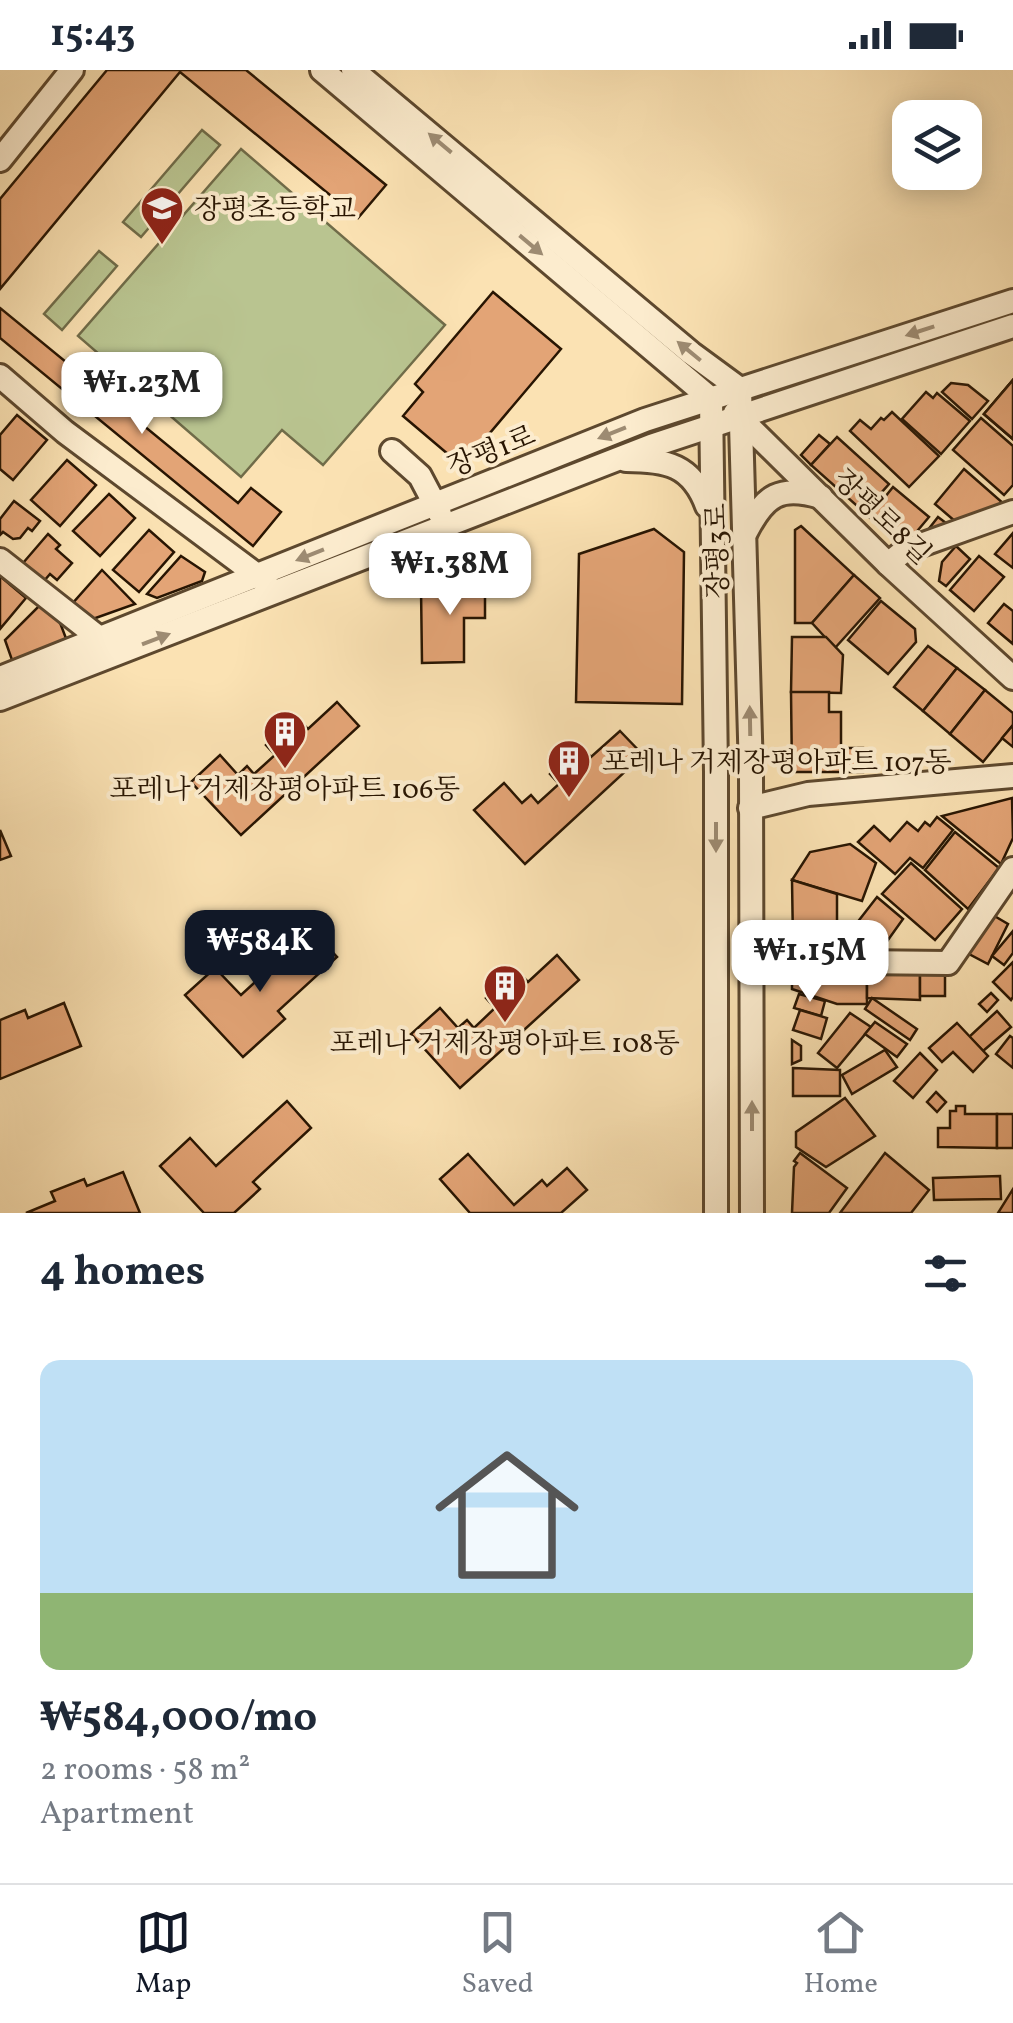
<!DOCTYPE html>
<meta charset="utf-8">
<style>
:root{--surface:#fff;--page:#f6f6f7;--text:#1f2937;--muted:#747a83;--line:#e0e1e3;--accent:#111827}
body{margin:0;font-family:Vollkorn,"Noto Serif KR",serif;background:var(--page);color:var(--text);height:100vh;display:flex;flex-direction:column;font-size:38px;white-space:nowrap}
*{box-sizing:border-box;margin:0}
p{font-size:32px;color:var(--muted)}
.icon{flex:none;width:55px;height:55px;fill:none;stroke:currentColor;stroke-width:2;stroke-linecap:round;stroke-linejoin:round}
.map{position:relative;height:1143px;overflow:hidden}
.panel{display:flex;flex-direction:column;background:var(--surface);flex:1}
.panel>*{flex:none}
.tools{position:absolute;left:892px;top:30px;display:grid;gap:20px}
.tools a{display:grid;place-items:center;width:90px;height:90px;border-radius:20px;background:var(--surface);box-shadow:0 5px 25px #0003;font-size:50px}
.price{position:absolute;translate:-50% -85px;padding:0 22px;border-radius:20px;background:#fff;color:#222;font-size:32px;line-height:65px;filter:drop-shadow(0 2px 5px #0008)}
.price::after{content:'';position:absolute;left:50%;top:60px;width:30px;height:22px;margin-left:-15px;background:inherit;clip-path:polygon(0 0,100% 0,50% 100%)}
.price.on{background:var(--accent);color:#fff}
ul{padding:0;list-style:none}
li{display:grid;align-content:center;gap:20px;height:530px;padding:0 40px}
li+li{border-top:2px solid var(--line)}
li span{display:grid;place-items:center;height:310px;border-radius:20px;color:#555}
li>.icon{margin-inline-start:auto}
span .icon{width:180px;height:180px;fill:#fffc;stroke-width:1}
li b{font-size:42px}
h2{display:flex;justify-content:space-between;align-items:center;height:120px;padding:0 40px;font-size:42px}
.status{display:flex;justify-content:space-between;align-items:center;height:70px;padding:0 50px;background:var(--surface);direction:ltr}
.status svg{height:28px;fill:currentColor}
.menu{display:flex;justify-content:space-around;align-items:center;height:140px;border-top:2px solid var(--line);background:var(--surface);font-size:28px;color:var(--muted)}
.menu a{display:grid;justify-items:center;gap:5px}
.menu .on{color:var(--accent)}
.map>svg:first-child{display:block}
</style>
<div class="status"><b>15:43</b><svg viewBox="0 0 49 12"><path d="M0 12V9h3v3zM5 12V6h3v6zM10 12V3h3v9zM15 12V0h3v12zM26 1h20v11H26zM47 4h2v5h-2z"/></svg></div>
<div class="map">
<svg width="1013" height="1143" viewBox="0 0 1013 1143">
<rect width="100%" height="100%" fill="#fbe2b3"/>
<filter id="stains"><feTurbulence type="fractalNoise" baseFrequency=".002" numOctaves="4"/><feColorMatrix values="0 0 0 0 .2 0 0 0 0 .09 0 0 0 0 .02 0 0 0 .5 -.17"/></filter>
<radialGradient id="worn" r=".72"><stop offset=".6" stop-color="#630" stop-opacity="0"/><stop offset="1" stop-color="#630" stop-opacity=".3"/></radialGradient>
<g fill="#b9c490" stroke="#706c49" stroke-width="2.5">
<polygon points="202,60 220,75 141,167 123,152"/>
<polygon points="241,79 445,255 323,395 282,360 241,407 78,266"/>
<polygon points="99,181 117,196 62,260 44,244"/>
</g>
<g fill="#e3a476" stroke="#281502" stroke-width="2.5">
<polygon points="107,0 246,0 386,115 358,148 180,2 0,219 0,129"/>
<polygon points="493,222 561,279 462,396 403,346 423,322 415,314"/>
<polygon points="0,238 238,433 251,418 281,442 253,476 0,268"/>
<polygon points="1013,310 1013,369 984,344"/>
<polygon points="1013,310 1013,369 984,344"/>
<polygon points="1013,310 1013,369 984,344"/>
<polygon points="951,313 968,315 988,331 972,349 942,322"/>
<polygon points="926,322 933,328 937,323 970,351 941,384 902,349"/>
<polygon points="892,342 939,386 909,417 850,361 860,350 871,359 881,348 884,350"/>
<polygon points="17,345 47,370 13,410 0,399 0,365"/>
<polygon points="981,348 1013,376 1013,415 1004,425 953,380"/>
<polygon points="819,365 830,374 811,395 801,385"/>
<polygon points="837,367 889,414 864,442 811,395"/>
<polygon points="67,390 96,415 60,456 31,430"/>
<polygon points="964,399 1004,434 956,452 935,434"/>
<polygon points="893,417 929,447 913,466 893,467 869,447"/>
<polygon points="109,424 135,448 100,486 73,461"/>
<polygon points="14,431 40,451 32,461 28,458 20,468 13,469 3,462 0,465 0,449"/>
<polygon points="938,447 950,456 924,465"/>
<polygon points="801,456 854,505 812,553 795,553 795,460"/>
<polygon points="654,459 684,482 682,634 576,632 579,484"/>
<polygon points="149,460 174,482 139,522 113,500"/>
<polygon points="1013,463 1013,498 995,484"/>
<polygon points="48,464 60,475 56,479 72,493 57,510 50,504 44,511 23,493"/>
<polygon points="956,476 970,489 946,516 939,511 942,492"/>
<polygon points="181,486 205,502 202,511 157,528 147,524"/>
<polygon points="979,486 1004,507 974,541 950,520"/>
<polygon points="102,500 135,534 90,550 72,534"/>
<polygon points="854,505 880,528 835,578 812,553"/>
<polygon points="0,506 26,528 0,559"/>
<polygon points="485,508 485,548 464,548 464,592 422,593 421,518 448,518 448,509"/>
<polygon points="881,531 915,559 916,572 888,604 848,570"/>
<polygon points="42,533 59,550 67,571 12,590 5,570"/>
<polygon points="1004,534 1013,541 1013,574 988,553"/>
<polygon points="792,567 826,567 843,585 841,623 791,622"/>
<polygon points="928,576 957,598 923,641 894,617"/>
<polygon points="957,598 985,620 950,664 923,641"/>
<polygon points="985,620 1013,643 1013,655 983,692 950,664"/>
<polygon points="791,622 829,622 829,642 841,642 841,678 863,678 863,702 792,702"/>
<polygon points="337,632 359,656 241,765 191,712 220,685 238,705 247,696 254,704 275,685 266,675 297,647 308,659"/>
<polygon points="1013,655 1013,677 1002,668"/>
<polygon points="620,661 643,685 525,794 474,740 504,713 522,733 531,725 538,733 559,714 550,704 581,675 591,687"/>
<polygon points="1012,728 1013,768 1001,794 942,746"/>
<polygon points="937,747 953,760 923,798 910,788 895,804 858,772 874,756 890,771 907,752 918,761 925,752 930,756"/>
<polygon points="0,760 11,786 0,790"/>
<polygon points="955,762 999,798 968,839 925,800"/>
<polygon points="850,774 876,793 862,831 792,810 810,782"/>
<polygon points="911,793 962,839 935,870 882,824"/>
<polygon points="792,810 837,824 837,873 793,873"/>
<polygon points="877,827 903,849 883,877 839,876"/>
<polygon points="991,844 1008,854 988,894 969,884"/>
<polygon points="312,860 337,887 278,941 285,949 243,987 185,925 215,898 241,925"/>
<polygon points="1013,861 1013,883 1004,895 992,886"/>
<polygon points="557,885 579,910 460,1018 411,964 440,938 458,958 467,950 474,958 495,938 486,928 516,900 528,912"/>
<polygon points="1013,892 1013,927 1011,930 993,912"/>
<polygon points="867,900 867,934 837,934 792,919 792,904 795,901"/>
<polygon points="867,900 920,901 920,930 867,928"/>
<polygon points="920,901 945,902 945,926 920,926"/>
<polygon points="991,923 998,930 987,942 979,934"/>
<polygon points="799,924 825,931 821,946 794,938"/>
<polygon points="872,928 917,959 910,970 865,939"/>
<polygon points="64,933 81,976 0,1009 0,950 25,940 28,948"/>
<polygon points="800,940 827,948 821,969 793,960"/>
<polygon points="997,941 1011,957 983,981 969,967"/>
<polygon points="850,943 871,957 837,998 818,983"/>
<polygon points="875,952 907,974 897,987 865,964"/>
<polygon points="957,953 988,986 973,1002 953,982 942,992 929,978"/>
<polygon points="1010,966 1013,968 1013,998 996,984"/>
<polygon points="792,970 801,976 801,990 792,994"/>
<polygon points="885,980 897,997 852,1024 842,1005"/>
<polygon points="920,983 937,1000 913,1028 894,1011"/>
<polygon points="793,998 840,1000 840,1026 793,1026"/>
<polygon points="936,1022 946,1032 937,1042 927,1032"/>
<polygon points="845,1028 875,1066 826,1097 796,1077 796,1062"/>
<polygon points="287,1031 311,1058 253,1112 260,1119 234,1143 204,1143 160,1096 190,1068 216,1096"/>
<polygon points="956,1036 965,1036 965,1044 997,1044 997,1078 938,1077 938,1058 950,1058 950,1041 956,1041"/>
<rect x="997" y="1044" width="16" height="34"/>
<polygon points="800,1083 847,1118 829,1143 792,1143 794,1097 797,1093 794,1091"/>
<polygon points="885,1083 929,1120 911,1143 840,1143"/>
<polygon points="468,1084 514,1135 542,1110 547,1116 567,1098 587,1120 561,1143 470,1143 440,1109"/>
<polygon points="123,1102 140,1143 26,1143 55,1131 51,1122 84,1109 87,1116"/>
<polygon points="1000,1106 1001,1129 934,1130 933,1108"/>
<polygon points="1013,1119 1013,1143 998,1143"/>
</g>
<g fill="none" stroke-linecap="round" stroke-linejoin="round">
<g stroke="#5d482e" stroke-width="28">
<g id="minor">
<polyline points="322,0 711,329 716,702 716,1143"/>
<polyline points="353,0 691,283 740,319 751,702 752,1143"/>
<polyline points="0,90 72,0"/>
<polyline points="0,306 65,362 266,512"/>
<polyline points="735,343 888,494 1013,608"/>
<polyline points="392,381 420,406 440,444"/>
<path d="M626,390C667,390 692,395 707,436"/>
<path d="M746,462C765,425 780,415 821,427"/>
<polyline points="0,490 108,575"/>
<polyline points="888,494 904,481 1013,442"/>
<polyline points="0,608 645,350 1013,231"/>
<polyline points="0,629 651,376 1013,256"/>
<polyline points="750,738 808,724 1013,706"/>
<polyline points="750,891 948,893 1013,799"/>
</g>
</g>
<use href="#minor" stroke="#fcecce" stroke-width="22"/>
</g>
<defs><path id="oneway-solid" d="M-6-.8H1V-3.2L6.5 0L1 3.2V.8H-6Z" transform="scale(2.5)"/></defs>
<g fill="#9d8b72">
<use href="#oneway-solid" transform="translate(440 73) rotate(-140)"/>
<use href="#oneway-solid" transform="translate(531 175) rotate(40)"/>
<use href="#oneway-solid" transform="translate(920 261) rotate(162)"/>
<use href="#oneway-solid" transform="translate(689 281) rotate(-141)"/>
<use href="#oneway-solid" transform="translate(612 363) rotate(158)"/>
<use href="#oneway-solid" transform="translate(310 485) rotate(158)"/>
<use href="#oneway-solid" transform="translate(156 569) rotate(-21)"/>
<use href="#oneway-solid" transform="translate(750 651) rotate(-91)"/>
<use href="#oneway-solid" transform="translate(716 767) rotate(90)"/>
<use href="#oneway-solid" transform="translate(752 1046) rotate(-90)"/>
</g>
<defs>
<g id="school-pin" transform="scale(2.25)"><path d="M0 17L-7.5 6A9.5 9.5 0 1 1 7.5 6Z" fill="#8f2418" stroke="#fcecce"/><path d="M0-5L7-2L0 1L-7-2ZM-4 1L0 2.5L4 1V4Q0 6-4 4Z" fill="#fff"/></g>
<g id="building-pin" transform="scale(2.25)"><path d="M0 17L-7.5 6A9.5 9.5 0 1 1 7.5 6Z" fill="#8f2418" stroke="#fcecce"/><path d="M-4-6H4V6H1V3H-1V6H-4ZM-2.5-4.3h1.7v1.8h-1.7ZM.8-4.3h1.7v1.8H.8ZM-2.5-1h1.7V.8h-1.7ZM.8-1h1.7V.8H.8Z" fill="#fff"/></g>
</defs>
<g fill-rule="evenodd">
<use href="#school-pin" x="162" y="138"/>
<use href="#building-pin" x="285" y="662"/>
<use href="#building-pin" x="569" y="691"/>
<use href="#building-pin" x="505" y="916"/>
</g>
<g text-anchor="middle" stroke-width="8" stroke-linejoin="round" paint-order="stroke">
<g font-size="28" fill="#281502" stroke="#fcecce" text-anchor="start">
<text x="194" y="148">장평초등학교</text>
<text x="602" y="701">포레나 거제장평아파트 107동</text>
<text x="285" y="728" text-anchor="middle">포레나 거제장평아파트 106동</text>
<text x="505" y="982" text-anchor="middle">포레나 거제장평아파트 108동</text>
</g>
<g font-size="28" fill="#281502" stroke="#fcecce">
<text transform="translate(491 380) rotate(-22)" y="10">장평1로</text>
<text transform="translate(883 446) rotate(44)" y="10">장평로8길</text>
<text transform="translate(716 481) rotate(-91)" y="10">장평3로</text>
</g>
</g>
<rect width="100%" height="100%" filter="url(#stains)"/>
<rect width="100%" height="100%" fill="url(#worn)"/>
</svg>
<div class="tools">
<a><svg class="icon" aria-label="layers" viewBox="0 0 24 24"><path d="M12 4l9 5-9 5-9-5zM3 14l9 5 9-5"/></svg></a>
</div>
<b class="price" style="left:142px;top:367px">₩1.23M</b>
<b class="price" style="left:450px;top:548px">₩1.38M</b>
<b class="price on" style="left:260px;top:925px">₩584K</b>
<b class="price" style="left:810px;top:935px">₩1.15M</b>
</div>
<section class="panel">
<h2>4 homes<svg class="icon" aria-label="filters" viewBox="0 0 24 24"><path d="M4 7h16M4 17h16"/><circle cx="9" cy="7" r="2"/><circle cx="15" cy="17" r="2"/></svg></h2>
<ul>
<li><span style="background:linear-gradient(#bfe0f5 75%,#8fb573 0)"><svg class="icon" aria-label="home" viewBox="0 0 24 24"><path d="M3 11l9-7 9 7M6 9v11h12V9"/></svg></span><div><b>₩584,000/mo</b><p>2 rooms · 58 m²</p><p>Apartment</p></div></li>
</ul>
</section>
<nav class="menu">
<a class="on"><svg class="icon" aria-label="map" viewBox="0 0 24 24"><path d="M3 6l6-2 6 2 6-2v14l-6 2-6-2-6 2zM9 4v14M15 6v14"/></svg>Map</a>
<a><svg class="icon" aria-label="saved" viewBox="0 0 24 24"><path d="M7 4h10v16l-5-4-5 4z"/></svg>Saved</a>
<a><svg class="icon" aria-label="home" viewBox="0 0 24 24"><path d="M3 11l9-7 9 7M6 9v11h12V9"/></svg>Home</a>
</nav>
